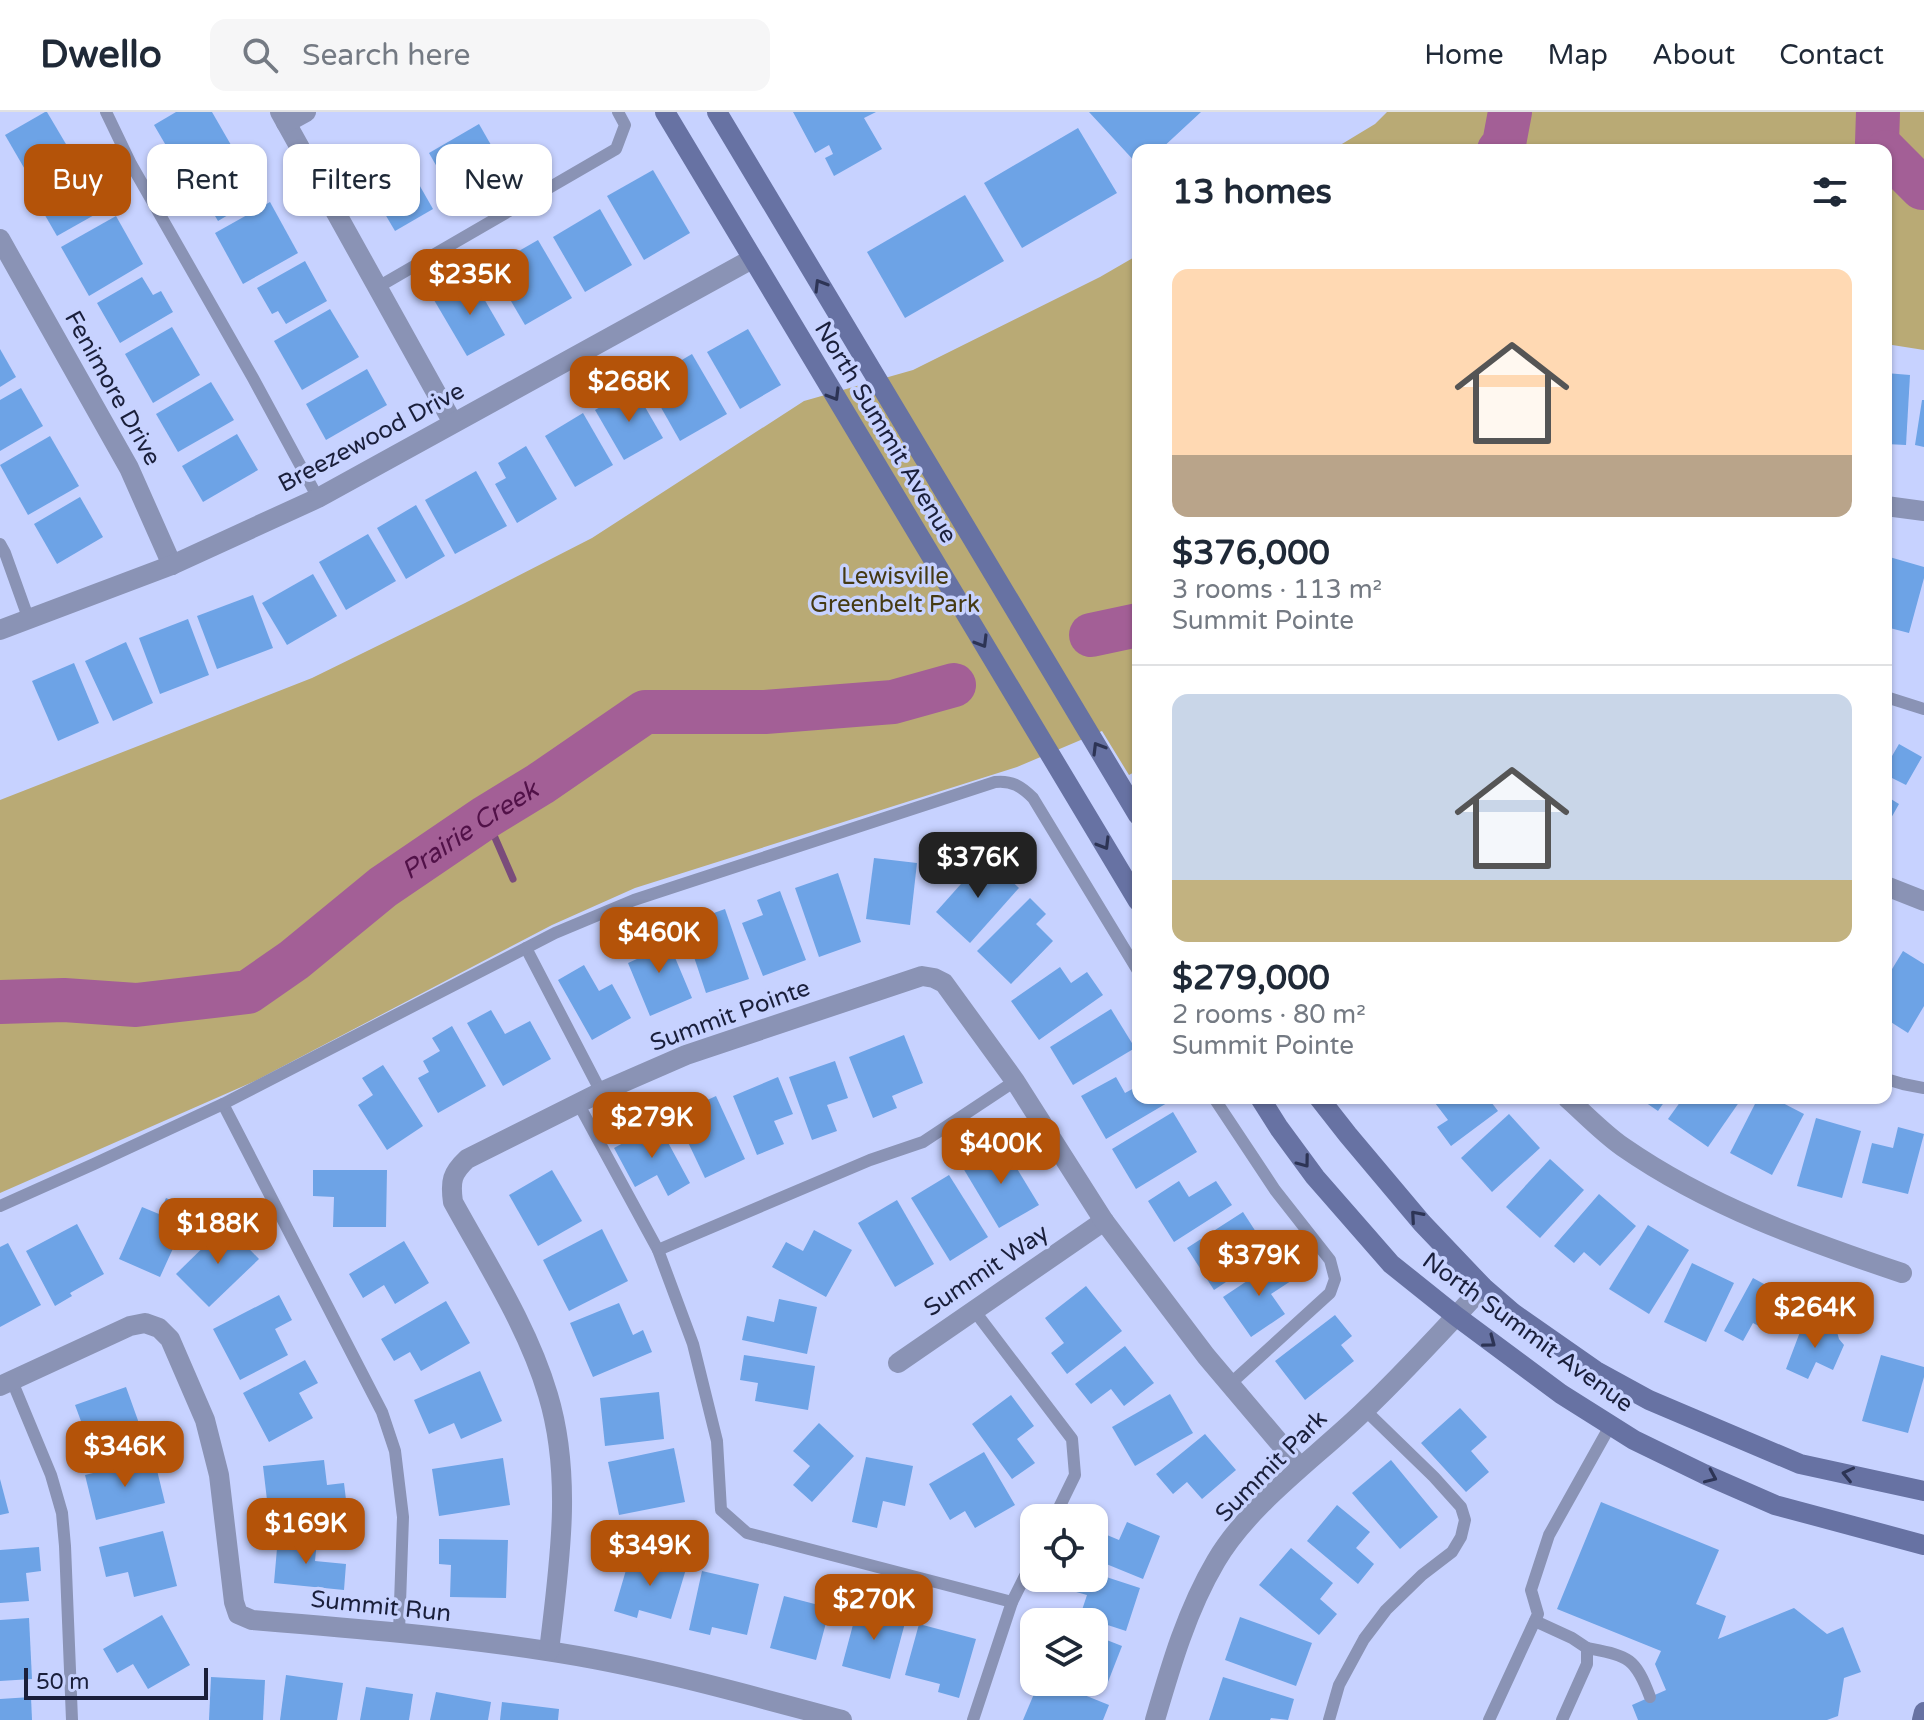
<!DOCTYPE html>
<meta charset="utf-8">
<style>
:root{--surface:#fff;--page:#f6f6f7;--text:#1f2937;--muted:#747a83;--line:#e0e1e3;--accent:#b45309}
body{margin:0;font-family:"Varela Round",sans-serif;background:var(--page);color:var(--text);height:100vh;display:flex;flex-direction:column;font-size:30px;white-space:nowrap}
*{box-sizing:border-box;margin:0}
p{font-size:26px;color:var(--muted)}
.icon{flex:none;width:44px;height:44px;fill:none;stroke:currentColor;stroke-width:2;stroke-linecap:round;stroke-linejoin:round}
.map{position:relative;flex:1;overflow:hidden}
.details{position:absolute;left:1132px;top:32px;width:760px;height:960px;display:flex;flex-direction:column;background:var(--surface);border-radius:16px;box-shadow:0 2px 6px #0004}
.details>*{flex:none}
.hud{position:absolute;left:24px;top:32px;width:760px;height:72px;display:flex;gap:16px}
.controls{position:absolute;left:1020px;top:1392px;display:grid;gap:16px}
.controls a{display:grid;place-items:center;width:88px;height:88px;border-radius:16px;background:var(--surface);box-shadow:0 2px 6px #0004;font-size:40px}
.scale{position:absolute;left:24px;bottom:20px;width:184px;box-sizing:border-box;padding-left:8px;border:4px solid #1a1f3b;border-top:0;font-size:22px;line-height:28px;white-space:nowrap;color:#1a1f3b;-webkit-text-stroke:6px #c7d2ff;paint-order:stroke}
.price{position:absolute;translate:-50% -68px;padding:0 18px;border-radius:16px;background:var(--accent);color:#fff;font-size:26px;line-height:52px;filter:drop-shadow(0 2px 4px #0008)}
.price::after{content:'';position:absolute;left:50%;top:48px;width:24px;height:18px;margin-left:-12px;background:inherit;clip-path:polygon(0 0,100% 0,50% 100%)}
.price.active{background:#222;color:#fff}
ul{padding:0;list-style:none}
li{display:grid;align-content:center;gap:16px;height:424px;padding:0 40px}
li+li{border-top:2px solid var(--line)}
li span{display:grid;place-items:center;height:248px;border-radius:16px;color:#555}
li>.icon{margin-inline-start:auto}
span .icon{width:144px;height:144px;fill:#fffc;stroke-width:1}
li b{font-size:34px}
h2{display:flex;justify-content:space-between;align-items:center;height:96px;padding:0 40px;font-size:34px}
.pill{padding:0 28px;border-radius:16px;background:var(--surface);box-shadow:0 2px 6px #0004;font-size:28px;line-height:72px}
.pill.active{background:var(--accent);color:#fff}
header{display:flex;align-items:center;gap:48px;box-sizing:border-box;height:112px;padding:0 40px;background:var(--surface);border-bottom:2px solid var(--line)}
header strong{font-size:38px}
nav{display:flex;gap:44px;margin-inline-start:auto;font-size:28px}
.search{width:560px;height:72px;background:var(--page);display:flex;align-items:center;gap:20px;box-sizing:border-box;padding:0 28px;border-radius:16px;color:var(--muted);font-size:30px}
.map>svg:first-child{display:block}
</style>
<header>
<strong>Dwello</strong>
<div class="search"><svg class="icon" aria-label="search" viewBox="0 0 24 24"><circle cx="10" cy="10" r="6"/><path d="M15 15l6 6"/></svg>Search here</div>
<nav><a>Home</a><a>Map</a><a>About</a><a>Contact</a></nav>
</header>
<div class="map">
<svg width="1924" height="1608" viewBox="0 0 1924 1608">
<rect width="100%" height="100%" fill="#c7d2ff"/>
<g fill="#b9aa75">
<polygon points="1387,0 1924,0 1924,238 1886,232 1886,38 1332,38 1375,12"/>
<polygon points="1138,143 1138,658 1129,663 1102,619 1017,655 635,776 552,813 255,969 0,1081 0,688 312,566 465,491 592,426 804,289 913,258 1100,165"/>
</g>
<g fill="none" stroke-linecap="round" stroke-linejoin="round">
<polyline stroke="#7a4c7b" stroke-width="7" points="486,705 513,767"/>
<g stroke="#a35f96" stroke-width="44">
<polyline points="1878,0 1877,31 1884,38"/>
<polyline points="1499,38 1504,32 1510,0"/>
<polyline points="1886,40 1922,76 1924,76"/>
<polyline points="1091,523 1138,513"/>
<path id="s1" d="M0,890L64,888L136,893L248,880L294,848L383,775L486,705L540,672L645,600H765L893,590L954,573"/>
</g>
</g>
<g fill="#6da3e6">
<polygon points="45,0 47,0 76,49 34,73 5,23"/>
<polygon points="176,0 212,0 231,33 182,61 154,13"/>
<polygon points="793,0 876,0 864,6 882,37 834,64 825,46 833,42 829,33 815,41"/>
<polygon points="1089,0 1201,0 1160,38 1138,38 1138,53"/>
<polygon points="479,12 503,54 453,83 429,41"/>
<polygon points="1078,16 1117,81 1022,136 984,71"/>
<polygon points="401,41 433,97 395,119 362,63"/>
<polygon points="241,42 265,81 218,109 202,82 209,78 202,65"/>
<polygon points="90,54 112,93 57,124 35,86"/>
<polygon points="653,58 690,121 644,148 607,84"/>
<polygon points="965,83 1004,149 905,206 867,140"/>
<polygon points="270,90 298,141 243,172 215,121"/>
<polygon points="600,97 632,153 585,180 553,125"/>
<polygon points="116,104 143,152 89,184 61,135"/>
<polygon points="538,128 572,186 525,213 491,155"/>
<polygon points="305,149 327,189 286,212 278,199 272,202 257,176"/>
<polygon points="142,165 153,183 161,179 173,200 120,231 97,191"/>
<polygon points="472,166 505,223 467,244 434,188"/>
<polygon points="330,197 359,245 302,278 274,229"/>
<polygon points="172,215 200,263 153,291 125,242"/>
<polygon points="748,217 781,273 740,297 707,240"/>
<polygon points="0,237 16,265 0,275"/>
<polygon points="692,242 727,302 680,329 646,269"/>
<polygon points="367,257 387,293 326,328 306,292"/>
<polygon points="1886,261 1910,263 1906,333 1886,332"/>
<polygon points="211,270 234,308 178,340 156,302"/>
<polygon points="21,276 43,314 0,339 0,288"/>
<polygon points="634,276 663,326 624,348 595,298"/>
<polygon points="1922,288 1924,288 1924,335 1915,333"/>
<polygon points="583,301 613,353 575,375 545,324"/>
<polygon points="237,322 258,358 203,390 182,354"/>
<polygon points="50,324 79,374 28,403 0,353"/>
<polygon points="526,334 557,387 517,411 495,372 506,366 498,351"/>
<polygon points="476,359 507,414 455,442 425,388"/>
<polygon points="80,385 103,425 57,452 34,412"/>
<polygon points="416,393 445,444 406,467 377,416"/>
<polygon points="368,422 396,469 346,498 319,450"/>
<polygon points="1886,444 1924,455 1924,466 1909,521 1886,515"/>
<polygon points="313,462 337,504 287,533 262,491"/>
<polygon points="253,483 273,536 217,557 197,504"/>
<polygon points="188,507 209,563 160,582 139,526"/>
<polygon points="126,530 153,591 113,609 85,549"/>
<polygon points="74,551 99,611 58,629 32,569"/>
<polygon points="1899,632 1922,645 1906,673 1892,666 1886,677 1886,641 1892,644"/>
<polygon points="1886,684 1899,692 1886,715"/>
<polygon points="985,745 1019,776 970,831 936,800"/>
<polygon points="874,746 917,751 910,813 866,807"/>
<polygon points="838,761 861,830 819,845 795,776"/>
<polygon points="780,779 806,848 763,864 742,811 763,803 757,788"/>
<polygon points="1030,786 1046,802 1036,812 1053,829 1011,872 977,839"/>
<polygon points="725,797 749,867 706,881 683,812"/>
<polygon points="663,817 692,886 650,904 628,851 648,842 641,827"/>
<polygon points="1903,839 1924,852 1924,894 1908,921 1886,907 1886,867"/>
<polygon points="584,853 599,879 612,872 631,906 592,928 558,868"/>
<polygon points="1060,855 1071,871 1087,860 1103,883 1039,928 1011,889"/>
<polygon points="1111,897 1135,936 1073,973 1050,935"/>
<polygon points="491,898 505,922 530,909 551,947 503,974 467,911"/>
<polygon points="452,914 486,974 438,1001 418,966 429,960 423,949 440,939 432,926"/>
<polygon points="904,923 923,971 892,984 897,996 873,1006 849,945"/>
<polygon points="835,949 848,986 827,993 837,1019 812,1028 789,965"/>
<polygon points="383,953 423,1014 387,1038 358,993 373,983 362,966"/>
<polygon points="778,965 793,1002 774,1009 784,1032 757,1043 733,984"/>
<polygon points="1116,965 1125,981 1138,974 1138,986 1163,986 1167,991 1106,1027 1081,984"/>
<polygon points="716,984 745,1047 705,1066 675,1003"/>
<polygon points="1434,986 1488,986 1498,999 1451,1034 1437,1015 1448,1008 1432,987"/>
<polygon points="1639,986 1667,986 1658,999"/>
<polygon points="1683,986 1742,986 1708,1035 1668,1007"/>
<polygon points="1758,986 1773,986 1804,1002 1772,1063 1730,1041"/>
<polygon points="1173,1000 1197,1040 1136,1077 1112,1037"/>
<polygon points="1509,1002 1540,1036 1492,1080 1461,1046"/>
<polygon points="1816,1006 1861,1019 1842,1086 1797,1074"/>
<polygon points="658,1012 690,1071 668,1084 657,1063 635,1075 614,1036"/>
<polygon points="1898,1015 1924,1022 1908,1082 1862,1071 1872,1031 1893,1036"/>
<polygon points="1002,1032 1039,1093 999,1116 963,1056"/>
<polygon points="1550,1047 1584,1078 1540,1126 1506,1095"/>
<polygon points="313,1058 387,1058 386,1115 333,1115 334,1085 313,1084"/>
<polygon points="552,1058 582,1109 538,1134 509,1083"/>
<polygon points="949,1063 988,1125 950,1149 911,1086"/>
<polygon points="1179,1069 1189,1085 1216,1069 1232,1093 1174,1130 1148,1089"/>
<polygon points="1599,1082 1636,1114 1600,1154 1584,1140 1574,1151 1554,1134"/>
<polygon points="166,1086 191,1097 160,1165 119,1147 142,1095 159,1102"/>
<polygon points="897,1088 934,1152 895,1175 858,1111"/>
<polygon points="1243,1100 1256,1120 1230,1136 1244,1158 1214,1178 1187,1136"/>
<polygon points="77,1112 104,1162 70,1181 72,1184 55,1194 26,1139"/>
<polygon points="226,1113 259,1147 209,1195 176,1162"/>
<polygon points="1648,1113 1689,1138 1649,1202 1609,1177"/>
<polygon points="602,1117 628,1169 569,1199 543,1148"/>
<polygon points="814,1118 852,1138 826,1185 772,1155 786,1130 803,1139"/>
<polygon points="404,1129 429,1171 395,1192 384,1173 363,1186 349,1162"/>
<polygon points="8,1131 41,1193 0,1215 0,1135"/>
<polygon points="1280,1147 1294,1167 1271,1182 1285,1202 1251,1225 1223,1185"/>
<polygon points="1692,1151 1734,1171 1706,1230 1664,1210"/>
<polygon points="1753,1166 1793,1188 1774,1222 1753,1211 1743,1229 1724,1219"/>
<polygon points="1086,1174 1122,1219 1067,1262 1051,1241 1064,1231 1045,1206"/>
<polygon points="279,1183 292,1208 275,1217 288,1243 240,1268 213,1217"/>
<polygon points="779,1187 817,1195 807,1242 742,1228 747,1204 774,1210"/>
<polygon points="446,1189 470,1231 421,1259 410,1240 394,1249 381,1227"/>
<polygon points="619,1191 633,1223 643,1218 652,1240 593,1265 570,1211"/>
<polygon points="1335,1203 1352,1224 1341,1233 1354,1249 1305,1288 1275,1249"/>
<polygon points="1803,1212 1814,1217 1817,1214 1837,1220 1839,1227 1844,1233 1833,1258 1816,1250 1808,1267 1786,1257"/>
<polygon points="1125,1234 1154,1271 1124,1294 1111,1277 1091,1292 1075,1272"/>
<polygon points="744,1243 815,1254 808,1298 755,1289 758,1271 740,1268"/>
<polygon points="1881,1243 1924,1255 1924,1265 1908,1321 1862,1309"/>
<polygon points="305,1248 318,1271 299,1281 313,1306 269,1330 243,1281"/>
<polygon points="480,1259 502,1309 461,1327 454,1311 429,1322 414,1288"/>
<polygon points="126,1275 145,1328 79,1352 70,1326 85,1320 75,1293"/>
<polygon points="659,1280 664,1327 605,1334 600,1286"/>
<polygon points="1170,1282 1193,1321 1135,1354 1112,1315"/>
<polygon points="1011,1283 1034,1314 1017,1327 1035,1351 1012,1367 972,1312"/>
<polygon points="1460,1296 1487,1325 1471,1339 1489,1360 1466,1380 1421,1331"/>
<polygon points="819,1311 854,1344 812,1390 793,1373 810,1354 793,1339"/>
<polygon points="1205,1322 1236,1358 1202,1387 1187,1370 1173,1382 1156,1362"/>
<polygon points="674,1336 685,1390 619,1403 608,1350"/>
<polygon points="984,1340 1015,1393 975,1416 965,1399 950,1408 929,1372"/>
<polygon points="866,1345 913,1354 905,1394 883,1389 877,1416 852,1410"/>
<polygon points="154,1346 165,1391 96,1408 85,1363"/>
<polygon points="503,1346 510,1393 439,1404 432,1357"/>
<polygon points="324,1348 327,1373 344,1371 347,1396 269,1405 263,1354"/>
<polygon points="1391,1348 1438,1405 1400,1437 1352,1381"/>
<polygon points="0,1367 9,1401 0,1403"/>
<polygon points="1601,1390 1719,1438 1696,1492 1726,1504 1718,1527 1794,1496 1827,1522 1843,1515 1861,1560 1844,1566 1838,1604 1827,1608 1638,1608 1632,1593 1666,1578 1655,1552 1661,1539 1557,1497"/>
<polygon points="1337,1393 1370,1420 1356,1436 1374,1452 1358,1472 1307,1429"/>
<polygon points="1127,1410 1160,1424 1143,1467 1094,1447 1095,1418 1119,1428"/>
<polygon points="163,1419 177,1474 134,1485 128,1460 106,1465 99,1435"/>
<polygon points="278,1425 317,1428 315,1449 346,1452 344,1478 274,1471"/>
<polygon points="439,1427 508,1428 506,1486 450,1485 451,1453 439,1452"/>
<polygon points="39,1435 41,1459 26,1461 29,1489 0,1491 0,1438"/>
<polygon points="1291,1436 1333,1471 1320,1487 1337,1502 1319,1523 1259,1473"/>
<polygon points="631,1441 686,1457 671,1507 639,1498 637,1506 614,1499"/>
<polygon points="702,1459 759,1472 747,1523 712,1515 710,1523 689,1518"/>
<polygon points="1094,1461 1140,1476 1126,1519 1080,1504 1087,1483 1069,1478 1073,1466 1094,1466"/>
<polygon points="784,1484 830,1496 816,1548 770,1536"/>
<polygon points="858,1494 906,1507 890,1567 842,1554"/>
<polygon points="162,1503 190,1553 148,1577 133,1552 117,1561 103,1537"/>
<polygon points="1240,1505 1312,1531 1296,1574 1225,1548"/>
<polygon points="29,1506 32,1567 0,1569 0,1508"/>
<polygon points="919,1512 976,1527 959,1586 938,1580 940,1572 905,1563"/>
<polygon points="1094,1523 1122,1534 1106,1575 1094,1571"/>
<polygon points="286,1563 343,1571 337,1608 280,1608"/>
<polygon points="211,1565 265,1568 263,1608 209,1608"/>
<polygon points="1223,1565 1294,1587 1288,1608 1271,1606 1270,1608 1209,1608"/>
<polygon points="1039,1570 1052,1570 1109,1593 1103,1608 1023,1608"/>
<polygon points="366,1575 413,1582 409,1608 360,1608"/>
<polygon points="436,1580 491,1590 488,1608 430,1608"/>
<polygon points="31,1585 32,1608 0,1608 0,1587"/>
<polygon points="502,1590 559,1597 558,1608 500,1608"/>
</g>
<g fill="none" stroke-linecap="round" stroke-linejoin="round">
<g stroke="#8a93b5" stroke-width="12">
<polyline points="106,0 131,52 253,266 318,386"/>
<polyline points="378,175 616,37 625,13 618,0"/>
<polyline points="0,432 5,441 29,508"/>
<polyline points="1886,585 1924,597"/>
<polyline points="526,836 601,980"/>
<polyline points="1886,967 1903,972 1924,976"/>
<polyline points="1214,986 1275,1078 1330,1148 1335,1167 1330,1181 1230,1272"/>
<polyline points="578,991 658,1138 693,1232 717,1329 721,1398 747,1421 1012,1490"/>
<polyline points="223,992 382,1300 395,1339 403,1405 399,1520"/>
<path d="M0,1094L94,1052L223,992L555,821L634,788L995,670C1012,668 1022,675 1033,686L1138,859"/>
<polyline points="658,1138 870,1048 923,1030 1015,969"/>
<polyline points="973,1197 1072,1327 1075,1363 1054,1406"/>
<polyline points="12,1269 51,1363 62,1401 65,1434 72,1608"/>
<polyline points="1535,1509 1572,1526 1587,1536 1587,1552 1562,1608"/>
<path d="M1587,1536C1627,1544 1635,1544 1650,1585"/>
<polyline points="973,1608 1012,1490 1034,1446"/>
<polyline points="1329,1608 1339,1573 1364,1527 1386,1498 1422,1463 1452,1440 1461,1425 1465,1408 1461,1395 1434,1365 1365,1298"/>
<polyline points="1489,1608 1538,1502 1531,1478 1549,1423 1610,1314"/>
</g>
<g stroke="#8a93b5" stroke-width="20">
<polyline points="280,0 453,311"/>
<polyline points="286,11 306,0"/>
<polyline points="0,127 129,356 172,453"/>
<polyline points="1886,394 1924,399"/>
<polyline points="0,518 172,453 318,386 752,147"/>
<polyline points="1886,774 1924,789"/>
<path d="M1567,986C1585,1002 1603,1021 1623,1035C1708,1094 1804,1128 1902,1161"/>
<polyline points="898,1251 1104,1109"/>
<path d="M0,1274L130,1214L145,1211L159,1216L170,1227L205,1308L219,1363L234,1490L238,1502L252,1508C350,1516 449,1524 547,1539C647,1554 745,1582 842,1608"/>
<path d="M549,1539C559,1454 573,1366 548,1283C528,1215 487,1152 453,1090C450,1069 452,1061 467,1047L601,980L686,943L922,864L934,866L944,871L1015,969L1104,1109L1206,1244L1300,1355"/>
<path d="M1155,1608C1171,1553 1187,1498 1216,1449C1250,1391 1317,1345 1365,1298C1406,1259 1445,1216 1483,1175"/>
</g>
<g stroke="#6772a3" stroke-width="20">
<polyline points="665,0 1138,789"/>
<polyline points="717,0 1138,703"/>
<polyline points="1260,986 1279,1016 1315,1065 1391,1152 1456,1204 1561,1282 1634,1328 1704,1362 1775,1393 1924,1433"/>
<polyline points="1319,986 1348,1023 1422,1111 1483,1175 1513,1201 1596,1259 1649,1288 1800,1352 1924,1379"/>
<polyline points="1922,1608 1924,1600"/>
</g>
</g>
<defs><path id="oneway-chevron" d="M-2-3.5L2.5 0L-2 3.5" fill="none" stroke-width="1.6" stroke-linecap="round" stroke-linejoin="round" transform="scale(2)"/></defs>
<g stroke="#2d3455">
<use href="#oneway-chevron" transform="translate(820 173) rotate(-121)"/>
<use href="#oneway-chevron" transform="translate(834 283) rotate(59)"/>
<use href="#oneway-chevron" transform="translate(982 530) rotate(59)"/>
<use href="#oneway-chevron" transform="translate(1098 636) rotate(-121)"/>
<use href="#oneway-chevron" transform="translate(1104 732) rotate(59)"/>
<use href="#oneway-chevron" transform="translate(1304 1050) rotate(53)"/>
<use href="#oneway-chevron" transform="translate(1416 1104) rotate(-131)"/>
<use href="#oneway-chevron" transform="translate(1490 1230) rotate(37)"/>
<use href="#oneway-chevron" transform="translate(1848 1362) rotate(-167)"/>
<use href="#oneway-chevron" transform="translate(1711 1365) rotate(24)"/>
</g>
<g text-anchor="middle" stroke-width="7" stroke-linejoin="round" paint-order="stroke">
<g font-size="24" fill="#1a1f3b" stroke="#c7d2ff">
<text transform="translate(113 276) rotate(61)" y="8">Fenimore Drive</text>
<text transform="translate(886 320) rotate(59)" y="8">North Summit Avenue</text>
<text transform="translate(371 325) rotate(-28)" y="8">Breezewood Drive</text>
<text transform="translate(730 903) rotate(-20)" y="8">Summit Pointe</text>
<text transform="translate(986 1158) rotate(-34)" y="8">Summit Way</text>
<text transform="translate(1528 1220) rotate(36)" y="8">North Summit Avenue</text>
<text transform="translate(1271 1354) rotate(-45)" y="8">Summit Park</text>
<text transform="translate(381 1494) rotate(6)" y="8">Summit Run</text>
</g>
<g font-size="24" fill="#453a13" stroke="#c7d2ff">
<text x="895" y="472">Lewisville<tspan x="895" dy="28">Greenbelt Park</tspan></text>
</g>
<g font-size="26" font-style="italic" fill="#511148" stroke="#c7d2ff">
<text dy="9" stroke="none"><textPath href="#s1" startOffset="524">Prairie Creek</textPath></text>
</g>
</g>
</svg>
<div class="controls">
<a><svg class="icon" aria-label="locate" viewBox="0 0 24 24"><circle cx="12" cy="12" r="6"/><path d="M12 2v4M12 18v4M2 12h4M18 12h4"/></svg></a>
<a><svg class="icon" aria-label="layers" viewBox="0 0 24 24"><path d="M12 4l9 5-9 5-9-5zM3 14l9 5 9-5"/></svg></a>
</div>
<div class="scale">50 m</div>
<b class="price" style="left:470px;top:205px">$235K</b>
<b class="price" style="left:629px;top:312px">$268K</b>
<b class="price active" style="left:978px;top:788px">$376K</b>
<b class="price" style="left:659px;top:863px">$460K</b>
<b class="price" style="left:652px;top:1048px">$279K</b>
<b class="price" style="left:1001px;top:1074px">$400K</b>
<b class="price" style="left:218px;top:1154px">$188K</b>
<b class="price" style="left:1259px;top:1186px">$379K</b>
<b class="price" style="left:1815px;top:1238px">$264K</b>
<b class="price" style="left:125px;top:1377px">$346K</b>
<b class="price" style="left:306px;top:1454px">$169K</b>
<b class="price" style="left:650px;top:1476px">$349K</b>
<b class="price" style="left:874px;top:1530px">$270K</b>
<div class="hud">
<a class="pill active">Buy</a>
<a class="pill">Rent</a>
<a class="pill">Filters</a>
<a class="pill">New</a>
</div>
<section class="details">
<h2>13 homes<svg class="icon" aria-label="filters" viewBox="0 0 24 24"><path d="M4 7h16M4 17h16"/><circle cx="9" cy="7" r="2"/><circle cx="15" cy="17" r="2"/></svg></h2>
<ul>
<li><span style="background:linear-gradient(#ffd9b3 75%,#b9a48a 0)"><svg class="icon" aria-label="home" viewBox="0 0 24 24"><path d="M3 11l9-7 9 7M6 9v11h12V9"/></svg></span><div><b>$376,000</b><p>3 rooms · 113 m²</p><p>Summit Pointe</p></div></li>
<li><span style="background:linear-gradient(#c9d6e8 75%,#c2b280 0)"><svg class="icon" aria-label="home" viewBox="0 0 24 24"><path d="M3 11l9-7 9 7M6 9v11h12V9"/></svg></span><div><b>$279,000</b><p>2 rooms · 80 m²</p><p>Summit Pointe</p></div></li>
</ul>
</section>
</div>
